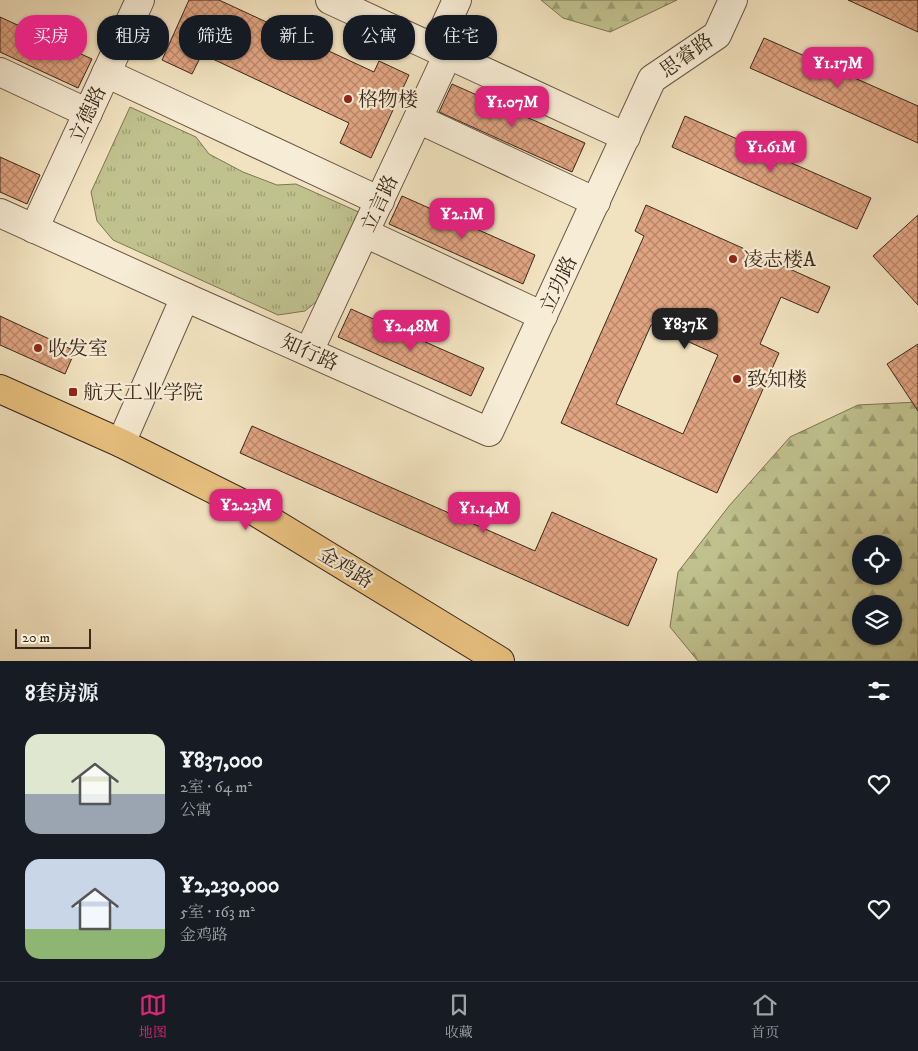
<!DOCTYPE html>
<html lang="zh">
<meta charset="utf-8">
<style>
:root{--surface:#171b24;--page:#242831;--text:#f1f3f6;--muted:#9ea1a6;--line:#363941;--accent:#db2777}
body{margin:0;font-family:"IM FELL DW Pica","Noto Serif SC",serif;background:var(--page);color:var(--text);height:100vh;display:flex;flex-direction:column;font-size:19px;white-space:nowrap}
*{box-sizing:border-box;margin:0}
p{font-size:16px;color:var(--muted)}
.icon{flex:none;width:28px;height:28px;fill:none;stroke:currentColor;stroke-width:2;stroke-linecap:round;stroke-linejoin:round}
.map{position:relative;height:661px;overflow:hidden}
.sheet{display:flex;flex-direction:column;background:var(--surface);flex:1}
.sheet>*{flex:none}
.banner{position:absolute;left:15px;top:15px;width:500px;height:45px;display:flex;gap:10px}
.tools{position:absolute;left:852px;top:535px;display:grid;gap:10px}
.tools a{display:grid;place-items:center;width:50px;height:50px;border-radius:50%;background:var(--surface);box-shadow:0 1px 4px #0004;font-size:25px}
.scale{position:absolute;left:15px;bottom:12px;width:76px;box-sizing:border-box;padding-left:5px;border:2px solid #3b281b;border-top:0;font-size:14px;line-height:18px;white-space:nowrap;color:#3b281b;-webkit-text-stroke:4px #f7edd6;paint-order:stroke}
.price{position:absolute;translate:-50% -42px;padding:0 11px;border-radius:10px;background:var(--accent);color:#fff;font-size:16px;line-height:32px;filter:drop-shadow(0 1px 2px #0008)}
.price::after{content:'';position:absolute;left:50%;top:30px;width:15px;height:11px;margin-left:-8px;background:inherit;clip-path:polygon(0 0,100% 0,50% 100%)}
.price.current{background:#222;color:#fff}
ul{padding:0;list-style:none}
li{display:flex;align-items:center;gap:15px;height:125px;padding:0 25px}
li span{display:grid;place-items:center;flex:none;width:140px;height:100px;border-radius:15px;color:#555}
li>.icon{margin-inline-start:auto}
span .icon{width:60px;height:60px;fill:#fffc;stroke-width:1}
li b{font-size:21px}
h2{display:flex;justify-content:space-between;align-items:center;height:60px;padding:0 25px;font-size:21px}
.tag{padding:0 18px;border-radius:20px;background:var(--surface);box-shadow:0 1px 4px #0004;font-size:18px;line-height:45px}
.tag.current{background:var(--accent);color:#fff}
.tab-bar{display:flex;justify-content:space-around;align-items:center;height:70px;border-top:1px solid var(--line);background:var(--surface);font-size:14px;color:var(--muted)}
.tab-bar a{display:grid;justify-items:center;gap:2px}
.tab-bar .current{color:var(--accent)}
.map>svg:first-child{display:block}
</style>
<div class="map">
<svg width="918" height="661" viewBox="0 0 918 661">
<defs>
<pattern id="grass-tufts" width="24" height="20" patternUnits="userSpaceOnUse" patternTransform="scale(1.25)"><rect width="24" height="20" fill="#c0c28e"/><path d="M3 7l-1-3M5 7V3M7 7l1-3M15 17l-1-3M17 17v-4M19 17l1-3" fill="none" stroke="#9d9e73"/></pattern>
<pattern id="forest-firs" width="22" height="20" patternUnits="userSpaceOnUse" patternTransform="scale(1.25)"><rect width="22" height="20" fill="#c0c28e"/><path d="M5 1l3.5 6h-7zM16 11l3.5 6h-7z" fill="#9d9e73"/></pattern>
<pattern id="building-cross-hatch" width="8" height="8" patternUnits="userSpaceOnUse" patternTransform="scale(1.25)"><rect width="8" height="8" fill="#e0a481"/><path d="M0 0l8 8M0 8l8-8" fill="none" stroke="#b78669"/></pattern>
</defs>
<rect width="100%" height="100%" fill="#f2e3c0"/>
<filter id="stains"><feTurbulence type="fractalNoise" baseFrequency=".004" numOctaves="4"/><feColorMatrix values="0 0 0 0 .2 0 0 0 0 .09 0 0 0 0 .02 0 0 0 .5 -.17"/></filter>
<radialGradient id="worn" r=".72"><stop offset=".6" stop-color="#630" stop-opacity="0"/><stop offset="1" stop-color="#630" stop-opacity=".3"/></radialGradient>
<polygon fill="url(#grass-tufts)" stroke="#7e7554" points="130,107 196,137 209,154 243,172 277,185 296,184 361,213 323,296 305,311 278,315 113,240 97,221 91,192"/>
<g fill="url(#forest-firs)" stroke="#7e7554" fill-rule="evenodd">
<polygon points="541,0 677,0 610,32 563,18"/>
<path d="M918,402V661H698L670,627L678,572L729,506L790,437L858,405ZM861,544H894V576H861ZM861,604H894V636H861Z"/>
</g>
<g fill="url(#building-cross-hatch)" stroke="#3b281b" fill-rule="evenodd">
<polygon points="189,0 219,0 374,72 379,61 409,75 371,158 340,143 349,123 202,54 192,74 162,60"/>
<polygon points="848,0 918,0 918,32"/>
<polygon points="0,17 92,59 78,88 0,52"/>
<polygon points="764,38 918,106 918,143 750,68"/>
<polygon points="452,84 585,143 572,172 439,112"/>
<polygon points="685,116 871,198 857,229 672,147"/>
<polygon points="0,157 40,175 27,204 0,192"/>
<polygon points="402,196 535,255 523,284 389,224"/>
<path d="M646,205L830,287L818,313L781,297L760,344L779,353L717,493L561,423L644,236L635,231ZM651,325L718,355L683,434L616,404Z"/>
<polygon points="918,215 918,305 873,256"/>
<polygon points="351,309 484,368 471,396 338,337"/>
<polygon points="0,316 75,351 65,374 0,345"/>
<polygon points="918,344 918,411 887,364"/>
<polygon points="252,426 535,551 552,512 657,559 628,626 240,453"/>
</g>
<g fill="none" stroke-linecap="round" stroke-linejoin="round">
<g stroke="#695744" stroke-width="30">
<g id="minor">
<polyline points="330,0 626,137"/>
<polyline points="435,48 457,0"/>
<polyline points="0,72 88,113"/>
<polyline points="106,73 380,201"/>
<polyline points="418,119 596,202"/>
<polyline points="0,213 185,297 121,443"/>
<polyline points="34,229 140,0"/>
<polyline points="365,233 543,316"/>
<polyline points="185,297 489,432 652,79 717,35 733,0"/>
<polyline points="309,351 448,54"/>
</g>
</g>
<g stroke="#3b281b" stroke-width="30">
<polyline id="major" points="0,389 121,443 241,503 500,661"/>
</g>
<use href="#minor" stroke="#f7edd6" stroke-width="28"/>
<use href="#major" stroke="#e9c280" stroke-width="28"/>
</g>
<g fill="#8f2418" stroke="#f7edd6" stroke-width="2">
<circle cx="348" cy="99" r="5"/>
<circle cx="733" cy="259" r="5"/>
<circle cx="38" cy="348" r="5"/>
<circle cx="737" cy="379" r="5"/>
<rect x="68" y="387" width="10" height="10" rx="2.5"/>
</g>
<g text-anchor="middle" stroke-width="4.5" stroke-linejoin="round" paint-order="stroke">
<g font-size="20" fill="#3b281b" stroke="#f7edd6">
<text transform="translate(686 55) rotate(-36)" y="7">思睿路</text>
<text transform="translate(87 114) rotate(-65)" y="7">立德路</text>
<text transform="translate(379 203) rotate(-65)" y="7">立言路</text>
<text transform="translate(558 284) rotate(-65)" y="7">立功路</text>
<text transform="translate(310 352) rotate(24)" y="7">知行路</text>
<text transform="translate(346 567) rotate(31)" y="7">金鸡路</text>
</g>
<g font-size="20" fill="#3b281b" stroke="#f7edd6" text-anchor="start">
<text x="358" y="106">格物楼</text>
<text x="743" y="266">凌志楼A</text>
<text x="48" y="355">收发室</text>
<text x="747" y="386">致知楼</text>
<text x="83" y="399">航天工业学院</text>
</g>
</g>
<rect width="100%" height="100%" filter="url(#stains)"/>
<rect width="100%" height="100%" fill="url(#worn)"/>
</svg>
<div class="tools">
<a><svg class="icon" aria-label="locate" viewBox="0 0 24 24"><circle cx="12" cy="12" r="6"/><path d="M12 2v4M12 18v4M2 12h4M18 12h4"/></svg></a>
<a><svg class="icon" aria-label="layers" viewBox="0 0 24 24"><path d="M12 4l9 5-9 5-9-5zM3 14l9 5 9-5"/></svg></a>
</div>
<div class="scale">20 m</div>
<b class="price" style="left:838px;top:89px">¥1.17M</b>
<b class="price" style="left:512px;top:128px">¥1.07M</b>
<b class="price" style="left:771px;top:173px">¥1.61M</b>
<b class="price" style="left:462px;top:240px">¥2.1M</b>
<b class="price current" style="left:685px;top:350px">¥837K</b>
<b class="price" style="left:411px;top:352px">¥2.48M</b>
<b class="price" style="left:246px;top:531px">¥2.23M</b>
<b class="price" style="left:484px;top:534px">¥1.14M</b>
<div class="banner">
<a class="tag current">买房</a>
<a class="tag">租房</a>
<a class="tag">筛选</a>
<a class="tag">新上</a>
<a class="tag">公寓</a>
<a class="tag">住宅</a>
</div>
</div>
<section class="sheet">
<h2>8套房源<svg class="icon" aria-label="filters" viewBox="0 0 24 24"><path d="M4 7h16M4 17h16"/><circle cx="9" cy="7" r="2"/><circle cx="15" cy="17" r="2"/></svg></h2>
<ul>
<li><span style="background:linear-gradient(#dfe7d0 60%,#9aa5b1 0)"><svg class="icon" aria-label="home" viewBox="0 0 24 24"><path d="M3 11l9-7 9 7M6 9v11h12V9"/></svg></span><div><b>¥837,000</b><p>2室 · 64 m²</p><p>公寓</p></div><svg class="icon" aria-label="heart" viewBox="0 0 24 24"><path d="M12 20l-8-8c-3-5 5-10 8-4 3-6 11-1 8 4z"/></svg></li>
<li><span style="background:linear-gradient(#c9d6e8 70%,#8fb573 0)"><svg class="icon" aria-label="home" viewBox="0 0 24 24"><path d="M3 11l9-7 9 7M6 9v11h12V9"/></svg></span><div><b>¥2,230,000</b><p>5室 · 163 m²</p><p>金鸡路</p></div><svg class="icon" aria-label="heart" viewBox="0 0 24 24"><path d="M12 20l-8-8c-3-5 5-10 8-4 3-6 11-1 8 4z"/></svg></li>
</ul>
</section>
<nav class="tab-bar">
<a class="current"><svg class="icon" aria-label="map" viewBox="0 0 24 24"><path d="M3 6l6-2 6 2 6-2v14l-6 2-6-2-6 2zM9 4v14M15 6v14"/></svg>地图</a>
<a><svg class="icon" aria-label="saved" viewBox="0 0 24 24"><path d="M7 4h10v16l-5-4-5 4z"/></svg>收藏</a>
<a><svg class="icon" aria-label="home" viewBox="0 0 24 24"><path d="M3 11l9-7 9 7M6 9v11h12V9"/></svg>首页</a>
</nav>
